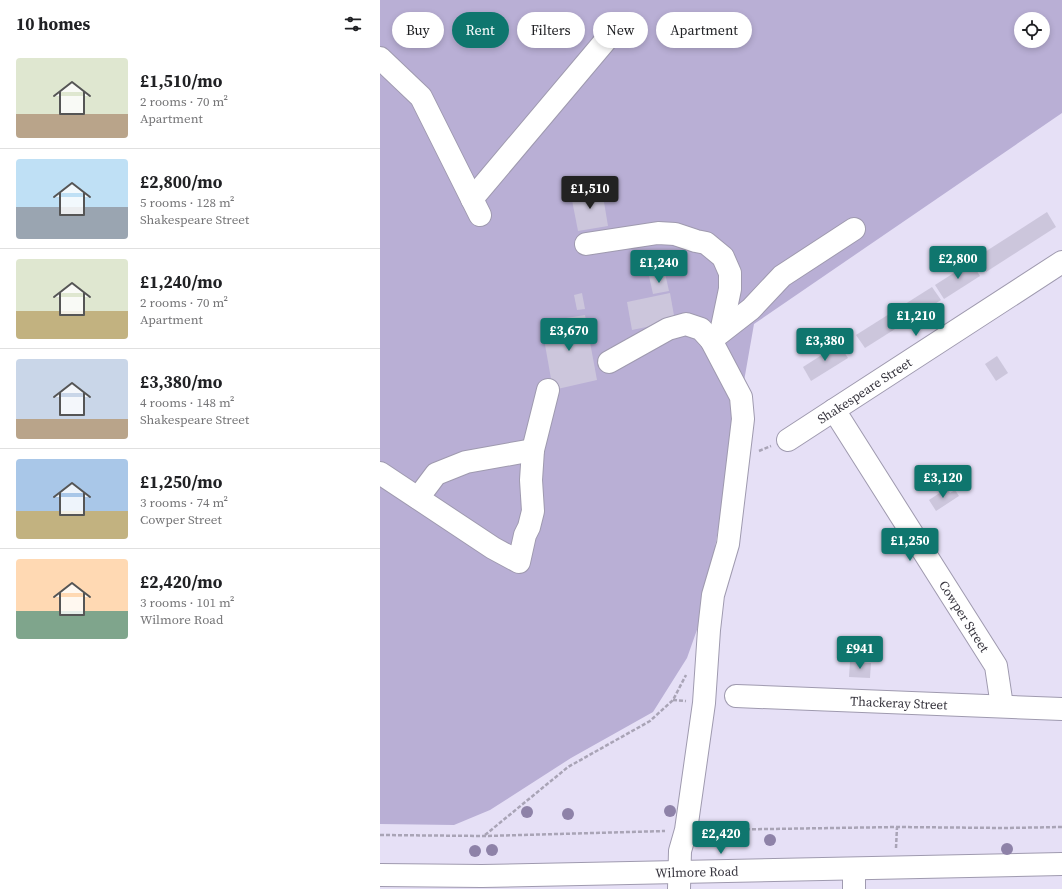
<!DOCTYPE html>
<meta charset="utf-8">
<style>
:root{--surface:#fff;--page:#f2f2f2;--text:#202124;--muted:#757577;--line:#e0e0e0;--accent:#0f766e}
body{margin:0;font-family:"Source Serif 4",serif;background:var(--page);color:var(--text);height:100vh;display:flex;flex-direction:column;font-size:15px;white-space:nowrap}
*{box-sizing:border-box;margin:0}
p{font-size:13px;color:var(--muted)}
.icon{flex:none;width:22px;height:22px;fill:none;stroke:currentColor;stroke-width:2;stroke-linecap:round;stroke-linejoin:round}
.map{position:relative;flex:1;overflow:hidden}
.side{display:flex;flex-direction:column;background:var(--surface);width:380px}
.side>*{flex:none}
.hud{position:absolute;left:12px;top:12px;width:380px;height:36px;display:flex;gap:8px}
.tools{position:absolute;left:634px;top:12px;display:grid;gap:8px}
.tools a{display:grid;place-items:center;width:36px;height:36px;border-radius:50%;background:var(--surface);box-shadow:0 2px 6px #0003;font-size:20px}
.price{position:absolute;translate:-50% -34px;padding:0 9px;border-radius:4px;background:var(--accent);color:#fff;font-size:13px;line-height:26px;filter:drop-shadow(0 1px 2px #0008)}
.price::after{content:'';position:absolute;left:50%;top:24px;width:12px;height:9px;margin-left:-6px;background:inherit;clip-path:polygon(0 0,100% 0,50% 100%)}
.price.active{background:#222;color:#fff}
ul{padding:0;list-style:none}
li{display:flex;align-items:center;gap:12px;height:100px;padding:0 16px}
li+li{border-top:1px solid var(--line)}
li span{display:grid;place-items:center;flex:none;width:112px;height:80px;border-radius:4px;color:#555}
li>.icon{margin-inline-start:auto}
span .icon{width:48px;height:48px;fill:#fffc;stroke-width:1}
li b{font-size:17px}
h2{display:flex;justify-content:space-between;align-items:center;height:48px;padding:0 16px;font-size:17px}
.pill{padding:0 14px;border-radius:18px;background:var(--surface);box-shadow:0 2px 6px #0003;font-size:14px;line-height:36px}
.pill.active{background:var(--accent);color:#fff}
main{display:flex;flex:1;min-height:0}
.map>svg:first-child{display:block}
</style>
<main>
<section class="side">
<h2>10 homes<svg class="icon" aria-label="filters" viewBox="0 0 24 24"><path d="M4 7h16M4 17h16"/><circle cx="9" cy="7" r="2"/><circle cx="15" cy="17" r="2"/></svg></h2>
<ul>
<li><span style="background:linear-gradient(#dfe7d0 70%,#b9a48a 0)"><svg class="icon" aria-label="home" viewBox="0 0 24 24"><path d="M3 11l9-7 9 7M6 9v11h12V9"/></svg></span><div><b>£1,510/mo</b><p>2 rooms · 70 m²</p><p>Apartment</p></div></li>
<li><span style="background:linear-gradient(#bfe0f5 60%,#9aa5b1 0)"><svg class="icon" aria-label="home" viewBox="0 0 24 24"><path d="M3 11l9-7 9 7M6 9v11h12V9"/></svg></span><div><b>£2,800/mo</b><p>5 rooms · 128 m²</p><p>Shakespeare Street</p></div></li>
<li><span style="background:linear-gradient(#dfe7d0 65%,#c2b280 0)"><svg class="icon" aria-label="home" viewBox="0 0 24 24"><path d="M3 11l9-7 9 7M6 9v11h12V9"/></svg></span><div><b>£1,240/mo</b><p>2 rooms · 70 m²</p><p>Apartment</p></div></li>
<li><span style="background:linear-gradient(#c9d6e8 75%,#b9a48a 0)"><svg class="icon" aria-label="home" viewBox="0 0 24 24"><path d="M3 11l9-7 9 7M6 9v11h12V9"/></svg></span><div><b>£3,380/mo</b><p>4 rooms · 148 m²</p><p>Shakespeare Street</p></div></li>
<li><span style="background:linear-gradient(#a9c7e8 65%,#c2b280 0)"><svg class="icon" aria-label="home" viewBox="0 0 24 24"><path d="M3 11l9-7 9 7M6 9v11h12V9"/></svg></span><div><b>£1,250/mo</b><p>3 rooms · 74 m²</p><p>Cowper Street</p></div></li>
<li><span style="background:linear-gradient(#ffd9b3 65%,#7fa58c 0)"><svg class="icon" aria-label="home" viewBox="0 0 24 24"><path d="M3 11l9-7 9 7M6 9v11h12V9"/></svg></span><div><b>£2,420/mo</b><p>3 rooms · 101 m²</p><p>Wilmore Road</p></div></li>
</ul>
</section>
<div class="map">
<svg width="682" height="889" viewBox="0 0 682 889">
<rect width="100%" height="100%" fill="#e6e0f6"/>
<path fill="#b9afd5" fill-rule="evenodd" d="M0,0H682V113L374,324L324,610L307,658L273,712L191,758L110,810L74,825L0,824ZM641,19H663V41H641Z"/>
<g fill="#ccc6dc">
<polygon points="222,190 228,226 198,231 191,195"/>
<polygon points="667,212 676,227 606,272 597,257"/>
<polygon points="281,256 285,272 269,274 265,258"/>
<polygon points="591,262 600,276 564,299 555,285"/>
<polygon points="285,273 289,291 273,294 269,276"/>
<polygon points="552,287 561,300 485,348 476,335"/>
<polygon points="202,293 205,309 197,310 194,295"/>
<polygon points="290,293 295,321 252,330 247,302"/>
<polygon points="205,315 217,380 173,390 161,322"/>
<polygon points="459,344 468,358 431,381 423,367"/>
<polygon points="617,356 628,373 616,381 605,364"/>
<polygon points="567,488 570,493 575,490 579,496 556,511 549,500"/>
<polygon points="470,662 491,663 490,678 469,677"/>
</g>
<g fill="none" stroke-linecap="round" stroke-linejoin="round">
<g stroke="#9f9aaf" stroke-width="24">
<g id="minor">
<polyline points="0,58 41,97 100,215"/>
<polyline points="92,199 226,40"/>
<polyline points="206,244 278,233 295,234 316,241 326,243 343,257 350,273 350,289 341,332"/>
<polyline points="229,362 288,329 306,324 321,329 331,340"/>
<path id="s1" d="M454,410L616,666L622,706"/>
<path id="s2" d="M408,440L454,410L682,262"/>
<polyline points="0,473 113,548 139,562 145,535 149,527 153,511 151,480 153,450 168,390"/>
<polyline points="38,498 56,474 86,462 153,450"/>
<path id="s3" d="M356,696L682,709"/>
<path id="s4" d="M0,875L102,876L682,864"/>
<polyline points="299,889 300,851 306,830 324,703 329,630 333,595 348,544 363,419 361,397 331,340 371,309 402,276 474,229"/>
<polyline points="474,889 474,869"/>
</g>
</g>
<g stroke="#a9a4b6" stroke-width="2.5" stroke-dasharray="4 2" stroke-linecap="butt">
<polyline points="379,451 391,446"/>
<polyline points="293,700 306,701"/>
<polyline points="324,830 517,827 625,828 682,827"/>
<polyline points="340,830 341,853"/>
<polyline points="0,835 105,836 285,831"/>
<polyline points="105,835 188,767 270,721 293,700 306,675"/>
<polyline points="516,848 517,827"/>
</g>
<use href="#minor" stroke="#fff" stroke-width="22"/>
</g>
<g fill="#8e82a8">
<circle cx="290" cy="811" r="6"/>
<circle cx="147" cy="812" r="6"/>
<circle cx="188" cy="814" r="6"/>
<circle cx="390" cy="840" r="6"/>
<circle cx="627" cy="849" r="6"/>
<circle cx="112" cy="850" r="6"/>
<circle cx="95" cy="851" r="6"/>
</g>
<g text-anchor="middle" stroke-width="3" stroke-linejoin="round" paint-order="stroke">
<g font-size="13" fill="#37353e" stroke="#e6e0f6">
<text dy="5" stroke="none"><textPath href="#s2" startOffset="91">Shakespeare Street</textPath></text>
<text dy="5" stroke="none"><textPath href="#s1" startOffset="244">Cowper Street</textPath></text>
<text dy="5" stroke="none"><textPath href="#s3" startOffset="163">Thackeray Street</textPath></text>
<text dy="5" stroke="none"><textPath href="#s4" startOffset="317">Wilmore Road</textPath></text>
</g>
</g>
</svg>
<div class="tools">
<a><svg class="icon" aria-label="locate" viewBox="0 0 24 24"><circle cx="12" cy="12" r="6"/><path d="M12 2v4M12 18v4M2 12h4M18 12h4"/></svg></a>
</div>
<b class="price active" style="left:210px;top:210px">£1,510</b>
<b class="price" style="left:578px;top:280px">£2,800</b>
<b class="price" style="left:279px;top:284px">£1,240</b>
<b class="price" style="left:536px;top:337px">£1,210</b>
<b class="price" style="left:189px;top:352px">£3,670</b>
<b class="price" style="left:445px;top:362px">£3,380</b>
<b class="price" style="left:563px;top:499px">£3,120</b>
<b class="price" style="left:530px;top:562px">£1,250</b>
<b class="price" style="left:480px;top:670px">£941</b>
<b class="price" style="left:341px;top:855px">£2,420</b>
<div class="hud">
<a class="pill">Buy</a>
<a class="pill active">Rent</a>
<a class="pill">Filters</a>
<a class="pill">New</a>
<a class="pill">Apartment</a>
</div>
</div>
</main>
